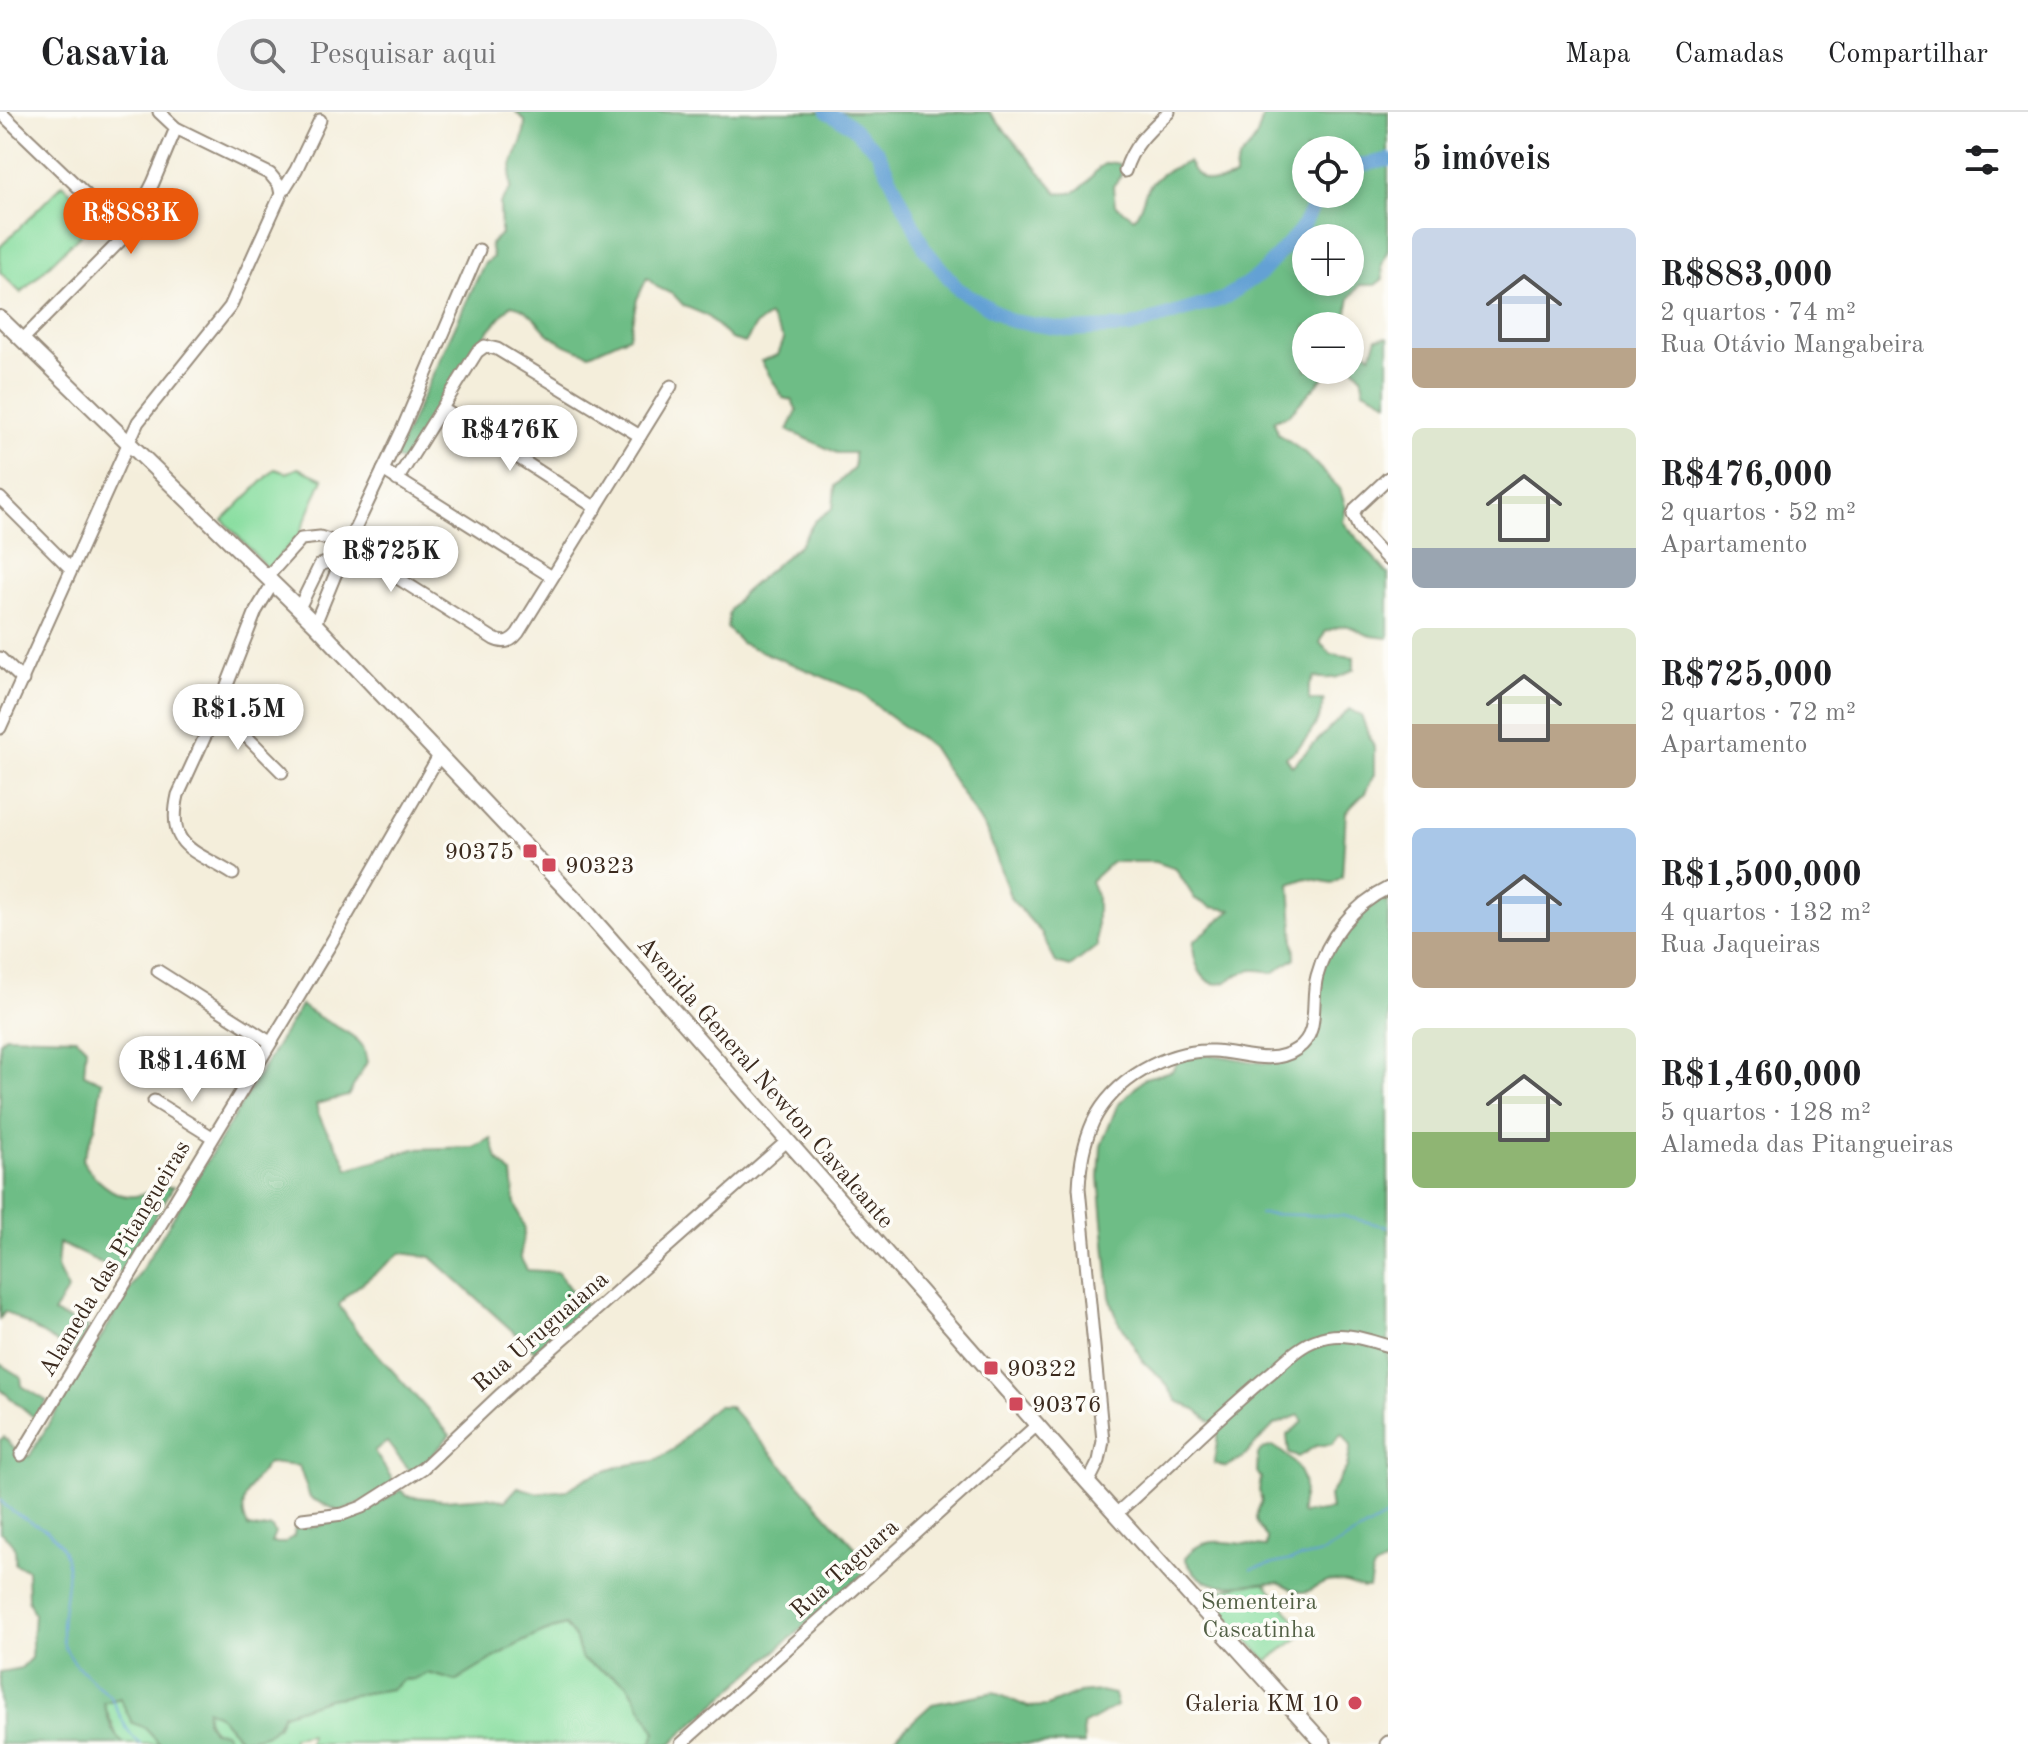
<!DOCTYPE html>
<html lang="pt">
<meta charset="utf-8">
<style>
:root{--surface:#fff;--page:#f2f2f2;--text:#202124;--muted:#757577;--line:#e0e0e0;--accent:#ea580c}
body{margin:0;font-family:"Old Standard TT",serif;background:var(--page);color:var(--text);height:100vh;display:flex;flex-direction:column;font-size:30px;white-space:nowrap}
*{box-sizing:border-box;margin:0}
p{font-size:26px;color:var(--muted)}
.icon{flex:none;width:44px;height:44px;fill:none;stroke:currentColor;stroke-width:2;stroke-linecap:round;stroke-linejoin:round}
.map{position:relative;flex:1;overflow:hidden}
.sheet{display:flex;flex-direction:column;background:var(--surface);width:640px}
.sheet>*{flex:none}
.tools{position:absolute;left:1292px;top:24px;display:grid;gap:16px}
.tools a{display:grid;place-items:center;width:72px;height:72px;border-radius:50%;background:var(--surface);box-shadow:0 4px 12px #0003;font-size:40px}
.price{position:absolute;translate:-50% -68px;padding:0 18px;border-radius:28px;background:#fff;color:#222;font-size:26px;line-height:52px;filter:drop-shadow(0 2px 4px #0008)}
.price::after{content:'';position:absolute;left:50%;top:48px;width:24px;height:18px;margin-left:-12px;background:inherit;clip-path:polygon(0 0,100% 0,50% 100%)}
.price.on{background:var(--accent);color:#fff}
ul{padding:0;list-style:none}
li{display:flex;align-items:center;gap:24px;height:200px;padding:0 24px}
li span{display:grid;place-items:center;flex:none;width:224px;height:160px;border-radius:12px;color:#555}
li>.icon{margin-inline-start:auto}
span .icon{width:96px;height:96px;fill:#fffc;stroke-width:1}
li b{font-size:34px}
h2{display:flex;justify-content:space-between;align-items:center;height:96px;padding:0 24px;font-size:34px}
header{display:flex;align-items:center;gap:48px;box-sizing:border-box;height:112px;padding:0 40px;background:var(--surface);border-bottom:2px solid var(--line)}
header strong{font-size:38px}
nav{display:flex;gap:44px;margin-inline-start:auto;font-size:28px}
.search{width:560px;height:72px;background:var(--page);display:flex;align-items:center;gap:20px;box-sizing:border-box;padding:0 28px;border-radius:44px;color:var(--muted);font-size:30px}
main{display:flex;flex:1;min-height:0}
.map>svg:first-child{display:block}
</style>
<header>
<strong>Casavia</strong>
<div class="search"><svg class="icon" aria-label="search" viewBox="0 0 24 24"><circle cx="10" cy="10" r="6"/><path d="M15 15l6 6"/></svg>Pesquisar aqui</div>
<nav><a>Mapa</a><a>Camadas</a><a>Compartilhar</a></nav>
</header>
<main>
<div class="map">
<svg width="1388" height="1632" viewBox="0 0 1388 1632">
<rect width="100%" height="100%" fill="#fdfcf7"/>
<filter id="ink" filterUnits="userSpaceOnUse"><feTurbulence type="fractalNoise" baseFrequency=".0125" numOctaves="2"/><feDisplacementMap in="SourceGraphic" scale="16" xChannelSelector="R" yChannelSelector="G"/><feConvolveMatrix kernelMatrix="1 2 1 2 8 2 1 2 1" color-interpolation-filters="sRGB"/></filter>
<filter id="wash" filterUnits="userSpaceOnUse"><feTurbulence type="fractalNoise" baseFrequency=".006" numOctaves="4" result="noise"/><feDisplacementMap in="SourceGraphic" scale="32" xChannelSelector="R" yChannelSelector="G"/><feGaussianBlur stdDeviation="1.8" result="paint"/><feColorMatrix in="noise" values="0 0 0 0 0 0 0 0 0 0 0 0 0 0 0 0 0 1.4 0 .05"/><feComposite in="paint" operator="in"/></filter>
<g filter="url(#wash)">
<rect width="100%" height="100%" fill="#f4eedb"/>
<g fill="#89dea0" stroke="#62845f" stroke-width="2">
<polygon points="63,72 97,106 21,181 0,160 0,135"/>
<polygon points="298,356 323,367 299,423 268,457 223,408 275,357 287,361"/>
<polygon points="1263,1468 1305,1521 1267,1549 1205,1482"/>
<path d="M566,1513L576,1528L582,1548L627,1571L656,1620L651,1632H309L310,1622L293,1625L292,1632L278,1630L275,1632H228L230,1628C215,1620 205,1615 207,1596L220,1604L240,1627L277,1615L283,1602L328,1587L391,1577L402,1568L415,1567L428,1561L456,1569C491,1549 526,1523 566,1513Z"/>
<polygon points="120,1586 132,1610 144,1615 160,1632 125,1632 119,1629 103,1590"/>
</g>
<g fill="#6ebd86" stroke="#547452" stroke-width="2" fill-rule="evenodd">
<path d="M516,0H989L1058,81C1095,87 1090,40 1121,53V64L1113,74L1115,93L1134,106C1141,98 1141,92 1145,82C1154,63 1170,57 1188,50C1200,72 1213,74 1235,65C1234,44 1248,42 1256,26C1260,18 1261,8 1265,0H1388V137L1382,153L1383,167L1375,173H1360L1350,186L1344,214H1306V258H1330L1289,303L1274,308L1278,322L1305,341L1340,377L1346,396L1343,410L1388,462V526C1382,525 1374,525 1368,523C1346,514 1351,509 1325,520L1320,531L1331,542L1354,545V557C1341,566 1330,568 1314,565L1309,575V588H1324C1320,611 1305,633 1286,645L1292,654L1349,597L1361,604L1374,635V663L1365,681L1346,700L1342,765L1332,771L1306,766L1290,772L1295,846L1273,861C1258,856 1249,857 1235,864C1231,866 1228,870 1223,871C1201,877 1191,845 1194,829L1232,798L1211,795L1195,787L1176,757L1156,750H1112L1091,769L1097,784V834L1070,855L1056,851L1041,820L1011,787L988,722L931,634L886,602L860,580L741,531L727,516L730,498L743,481L800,432L815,409L833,396L835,374L854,356V341H837L788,318L797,299L792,288L783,286L761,249L778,243L784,227L769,204L756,213L745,231L731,227L706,203L684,194L674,183L657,175L647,166L637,187L629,224L590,242C576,238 562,233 550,223C536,211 531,196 511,193L489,218L405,350L396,347L395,344L484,152L493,145L490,132L501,122L500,92L511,76C506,48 525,37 525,9ZM1306,38H1350V82H1306ZM1306,126H1350V170H1306Z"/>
<polygon points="1350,225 1371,243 1377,226 1388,225 1388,290 1364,278 1361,263 1350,251"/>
<path d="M1388,782V1449C1370,1458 1373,1456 1369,1476C1355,1477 1343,1466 1327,1470C1319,1472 1312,1479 1304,1480C1292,1481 1286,1470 1275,1470C1241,1471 1203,1486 1185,1446C1203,1419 1238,1433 1266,1435L1267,1426C1255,1409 1252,1409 1262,1389L1259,1379L1261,1366L1257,1360L1258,1342L1263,1337L1273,1334C1288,1343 1303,1357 1304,1376C1304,1385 1300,1394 1301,1402L1331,1398L1329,1384L1347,1355L1351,1334L1342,1321L1332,1332L1316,1334L1298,1345L1289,1342L1287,1323L1303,1310L1299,1303L1274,1313L1241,1347L1225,1355L1214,1351L1219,1316L1196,1298L1177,1289L1164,1269L1143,1249L1117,1206L1110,1185L1099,1066L1101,1034L1117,994L1145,966L1172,959L1179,947C1189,946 1200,942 1209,943C1238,944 1266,958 1294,947C1328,934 1316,887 1322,859C1329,829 1360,794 1388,782Z"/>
<path d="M301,893C318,908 350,918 361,932C365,936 365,943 367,950L348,984L316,992C320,1018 340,1030 348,1057L414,1037L474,1035L491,1026L497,1047L512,1062L515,1091L525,1117L520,1145L527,1158L557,1160L576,1185L590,1197L539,1243L431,1145L401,1141L347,1183L339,1193L356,1218L450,1323L426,1350L410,1360L387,1330L374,1339L396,1373L341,1400L310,1386L299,1354L268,1351C251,1373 235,1388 248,1415L260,1417L271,1415L275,1421L271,1431H285L294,1424L295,1416L315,1415L371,1396L401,1378L406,1384L444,1388L487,1385L505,1389L518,1375L538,1381L567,1378L588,1365L621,1354L654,1349L674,1337L707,1301L718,1294H729L872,1454L670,1632H651L656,1620L627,1571L582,1548L576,1528L565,1513C526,1523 491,1549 456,1569L428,1561L415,1567L402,1568L391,1577L328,1587L283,1602C273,1625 263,1625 240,1627L220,1604L207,1597L206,1608L213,1619L224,1620L230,1628L228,1632H160L144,1615L132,1611L120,1586L104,1591C108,1605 111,1624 125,1632H0V1560L21,1556L31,1546L34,1502L28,1487L27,1457L15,1452C17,1435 14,1430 0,1420V1328L4,1325L17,1339L29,1345Z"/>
<path d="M5,924L76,926L86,936L84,962L102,970L95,1016L82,1048C92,1064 113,1087 135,1084C151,1082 152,1073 173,1075L122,1161L59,1131L57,1156L68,1178L53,1201L89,1216L74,1241L5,1199L0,1207V930Z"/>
<polygon points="0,1252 21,1265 22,1274 47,1289 36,1307 0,1277"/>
<polygon points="1100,1579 1114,1582 1117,1594 1083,1613 1084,1632 888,1632 932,1592 994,1580 1028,1595 1047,1594 1078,1581"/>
</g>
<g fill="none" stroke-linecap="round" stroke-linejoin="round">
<g stroke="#63a1d4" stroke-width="2">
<polyline points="1260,1102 1343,1104 1388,1115"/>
<path d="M0,1388C18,1410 55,1412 65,1443C73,1467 58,1503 63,1529C66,1545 86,1563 97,1573C102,1578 108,1580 111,1586C120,1602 125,1620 141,1632"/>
<polyline points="1251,1457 1322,1441 1388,1404"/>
</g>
<g stroke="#63a1d4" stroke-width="14">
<polyline points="827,0 849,12 878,40 925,137 958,177 1011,209 1070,218 1129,215 1223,187 1262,161 1302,116 1319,82"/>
<polyline points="1350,55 1388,48"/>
</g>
</g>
</g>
<g filter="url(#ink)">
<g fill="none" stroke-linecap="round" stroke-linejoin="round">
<g stroke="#988c7c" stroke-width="15">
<g id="minor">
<polyline points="0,0 127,122"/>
<path d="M1125,59C1133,32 1150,18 1169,0"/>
<polyline points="281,82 296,58 320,8"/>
<polyline points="22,228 127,122 153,71 176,16"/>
<polyline points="443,297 596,396"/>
<polyline points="383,358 552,465"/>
<polyline points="1388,366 1356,396 1353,403 1360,418 1388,448"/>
<polyline points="397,368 477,240 485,234 497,237 640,324"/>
<polyline points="0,386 71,457"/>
<path d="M267,465L301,427L320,425L347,434L494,527C504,532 511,530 518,521L671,274"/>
<polyline points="299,496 320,453 342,445"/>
<polyline points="315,512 347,434 402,318 479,138"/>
<polyline points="0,546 23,568"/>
<polyline points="218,596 282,660"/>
<polyline points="0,616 138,310 230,195 281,82 279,73 270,62 176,16 159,0"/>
<path d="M233,762C193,737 166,736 178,683L218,596L256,499L273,471"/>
<polyline points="158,859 270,930"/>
<polyline points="154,989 212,1025"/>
<polyline points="21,1343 330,833 440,642"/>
<path d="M1088,1371L1099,1349L1103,1329L1079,1076C1080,1053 1083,1032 1093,1010C1113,968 1167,937 1213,939C1241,940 1271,955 1297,937C1321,921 1310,889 1317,864C1327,826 1353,793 1388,776"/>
<path d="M1117,1401C1169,1355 1218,1304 1272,1260C1285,1249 1299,1234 1316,1228C1340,1218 1365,1227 1388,1234"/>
<polyline points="302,1407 343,1402 362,1395 423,1356 501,1282 787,1029"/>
<polyline points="681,1632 1037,1313"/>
<polyline points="1386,1632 1388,1630"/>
</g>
</g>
<g stroke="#988c7c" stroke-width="18">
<polyline id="major" points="0,206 315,512 578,790 1088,1371 1324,1632"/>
</g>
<use href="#minor" stroke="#fff" stroke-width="11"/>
<use href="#major" stroke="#fff" stroke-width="14"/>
</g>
</g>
<g fill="#d1495b" stroke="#fdfcf7" stroke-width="3">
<rect x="522" y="731" width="16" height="16" rx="4"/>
<rect x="541" y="745" width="16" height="16" rx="4"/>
<rect x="983" y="1248" width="16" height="16" rx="4"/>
<rect x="1008" y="1284" width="16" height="16" rx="4"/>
<circle cx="1355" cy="1591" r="8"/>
</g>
<g text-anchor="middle" stroke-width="7" stroke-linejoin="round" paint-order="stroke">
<g font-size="24" fill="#3b2a1e" stroke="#fdfcf7" text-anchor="start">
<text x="514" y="747" text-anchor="end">90375</text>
<text x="565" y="761">90323</text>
<text x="1007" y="1264">90322</text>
<text x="1032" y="1300">90376</text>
<text x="1339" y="1599" text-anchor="end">Galeria KM 10</text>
</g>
<g font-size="24" fill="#3b2a1e" stroke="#fdfcf7">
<text transform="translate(766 970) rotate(49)" y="8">Avenida General Newton Cavalcante</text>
<text transform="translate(114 1146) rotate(-59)" y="8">Alameda das Pitangueiras</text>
<text transform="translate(540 1219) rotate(-41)" y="8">Rua Uruguaiana</text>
<text transform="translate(844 1456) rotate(-42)" y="8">Rua Taguara</text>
</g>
<g font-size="24" fill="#526045" stroke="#fdfcf7">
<text x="1259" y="1497">Sementeira<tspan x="1259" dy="28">Cascatinha</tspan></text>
</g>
</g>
</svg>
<div class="tools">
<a><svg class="icon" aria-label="locate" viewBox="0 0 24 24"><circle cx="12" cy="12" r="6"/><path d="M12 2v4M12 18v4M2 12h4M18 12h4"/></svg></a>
<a>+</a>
<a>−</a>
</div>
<b class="price on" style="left:131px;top:144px">R$883K</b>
<b class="price" style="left:510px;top:361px">R$476K</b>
<b class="price" style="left:391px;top:482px">R$725K</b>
<b class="price" style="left:238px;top:640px">R$1.5M</b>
<b class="price" style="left:192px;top:992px">R$1.46M</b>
</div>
<section class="sheet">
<h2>5 imóveis<svg class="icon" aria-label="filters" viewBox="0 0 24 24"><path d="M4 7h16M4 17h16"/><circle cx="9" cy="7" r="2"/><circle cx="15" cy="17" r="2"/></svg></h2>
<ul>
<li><span style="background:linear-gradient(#c9d6e8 75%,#b9a48a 0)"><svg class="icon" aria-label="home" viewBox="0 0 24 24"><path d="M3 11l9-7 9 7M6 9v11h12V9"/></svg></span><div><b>R$883,000</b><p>2 quartos · 74 m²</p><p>Rua Otávio Mangabeira</p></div></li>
<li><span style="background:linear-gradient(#dfe7d0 75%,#9aa5b1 0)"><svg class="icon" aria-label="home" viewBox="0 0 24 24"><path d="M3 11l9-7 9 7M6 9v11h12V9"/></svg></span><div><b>R$476,000</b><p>2 quartos · 52 m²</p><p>Apartamento</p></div></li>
<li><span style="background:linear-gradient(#dfe7d0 60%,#b9a48a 0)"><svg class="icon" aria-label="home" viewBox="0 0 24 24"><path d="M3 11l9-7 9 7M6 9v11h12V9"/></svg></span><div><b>R$725,000</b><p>2 quartos · 72 m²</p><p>Apartamento</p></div></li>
<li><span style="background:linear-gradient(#a9c7e8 65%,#b9a48a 0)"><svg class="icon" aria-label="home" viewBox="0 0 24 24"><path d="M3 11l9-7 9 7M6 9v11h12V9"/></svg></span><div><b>R$1,500,000</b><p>4 quartos · 132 m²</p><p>Rua Jaqueiras</p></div></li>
<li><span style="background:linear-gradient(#dfe7d0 65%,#8fb573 0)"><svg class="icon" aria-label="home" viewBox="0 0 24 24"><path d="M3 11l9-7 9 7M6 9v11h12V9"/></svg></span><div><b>R$1,460,000</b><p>5 quartos · 128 m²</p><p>Alameda das Pitangueiras</p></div></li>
</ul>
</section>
</main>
